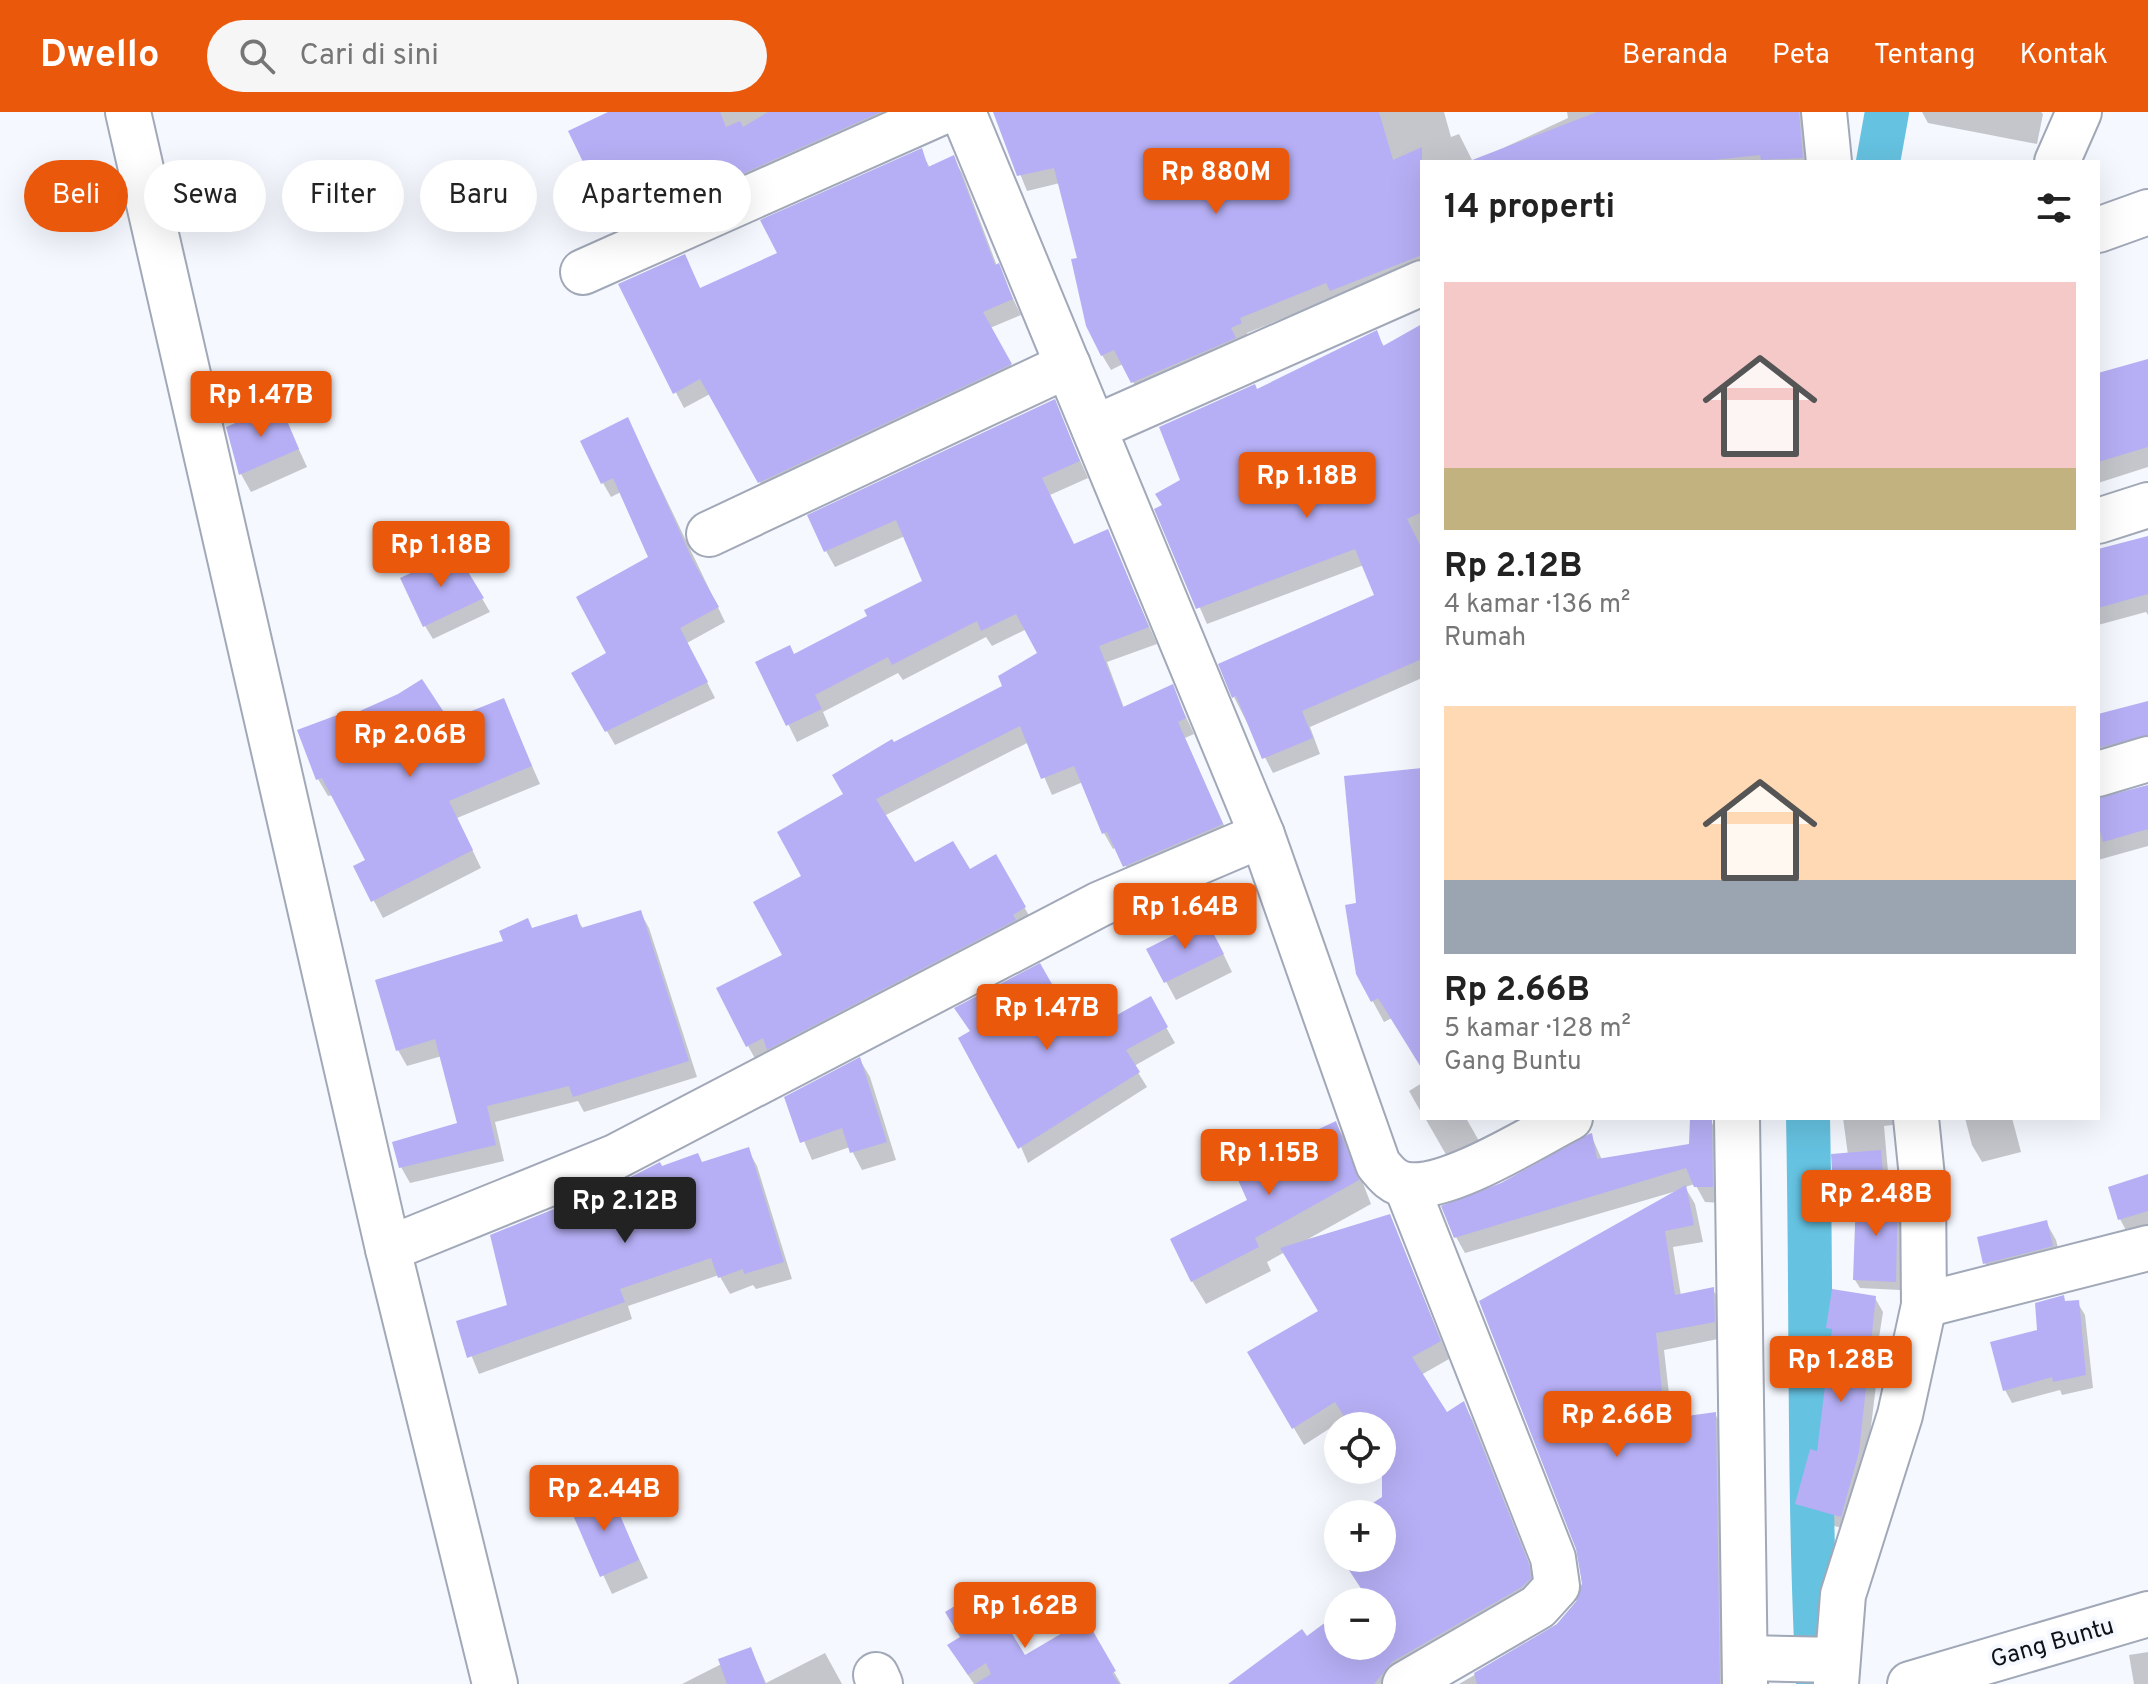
<!DOCTYPE html>
<html lang="id">
<meta charset="utf-8">
<style>
:root{--surface:#fff;--page:#f6f6f6;--text:#222;--muted:#767676;--accent:#ea580c}
body{margin:0;font-family:Overpass,sans-serif;background:var(--page);color:var(--text);height:100vh;display:flex;flex-direction:column;font-size:30px;white-space:nowrap}
*{box-sizing:border-box;margin:0}
p{font-size:26px;color:var(--muted)}
.icon{flex:none;width:44px;height:44px;fill:none;stroke:currentColor;stroke-width:2;stroke-linecap:round;stroke-linejoin:round}
.map{position:relative;flex:1;overflow:hidden}
.side{position:absolute;left:1420px;top:48px;width:680px;height:960px;display:flex;flex-direction:column;background:var(--surface);border-radius:0px;box-shadow:0 8px 32px #0002}
.side>*{flex:none}
.banner{position:absolute;left:24px;top:48px;width:760px;height:72px;display:flex;gap:16px}
.buttons{position:absolute;left:1324px;top:1300px;display:grid;gap:16px}
.buttons a{display:grid;place-items:center;width:72px;height:72px;border-radius:50%;background:var(--surface);box-shadow:0 8px 32px #0002;font-size:40px}
.price{position:absolute;translate:-50% -68px;padding:0 18px;border-radius:8px;background:var(--accent);color:#fff;font-size:26px;line-height:52px;filter:drop-shadow(0 2px 4px #0008)}
.price::after{content:'';position:absolute;left:50%;top:48px;width:24px;height:18px;margin-left:-12px;background:inherit;clip-path:polygon(0 0,100% 0,50% 100%)}
.price.active{background:#222;color:#fff}
ul{padding:0;list-style:none}
li{display:grid;align-content:center;gap:16px;height:424px;padding:0 24px}
li span{display:grid;place-items:center;height:248px;border-radius:0px;color:#555}
li>.icon{margin-inline-start:auto}
span .icon{width:144px;height:144px;fill:#fffc;stroke-width:1}
li b{font-size:34px}
h2{display:flex;justify-content:space-between;align-items:center;height:96px;padding:0 24px;font-size:34px}
.chip{padding:0 28px;border-radius:36px;background:var(--surface);box-shadow:0 8px 32px #0002;font-size:28px;line-height:72px}
.chip.active{background:var(--accent);color:#fff}
header{display:flex;align-items:center;gap:48px;box-sizing:border-box;height:112px;padding:0 40px;background:var(--accent);color:#fff}
header strong{font-size:38px}
nav{display:flex;gap:44px;margin-inline-start:auto;font-size:28px}
.search{width:560px;height:72px;background:var(--page);display:flex;align-items:center;gap:20px;box-sizing:border-box;padding:0 28px;border-radius:44px;color:var(--muted);font-size:30px}
.map>svg:first-child{display:block}
</style>
<header>
<strong>Dwello</strong>
<div class="search"><svg class="icon" aria-label="search" viewBox="0 0 24 24"><circle cx="10" cy="10" r="6"/><path d="M15 15l6 6"/></svg>Cari di sini</div>
<nav><a>Beranda</a><a>Peta</a><a>Tentang</a><a>Kontak</a></nav>
</header>
<div class="map">
<svg width="2148" height="1572" viewBox="0 0 2148 1572">
<rect width="100%" height="100%" fill="#f5f8fe"/>
<g fill="#0003">
<polygon points="612,0 913,0 625,135 608,104 600,108 590,91 586,51"/>
<polygon points="995,0 1444,0 1451,25 1459,22 1473,50 1422,50 1422,161 1336,185 1247,221 1249,227 1141,284 1123,252 1111,258 1102,243 1060,71 1027,79"/>
<polygon points="1567,0 1806,0 1810,50 1473,50 1568,6"/>
<polygon points="1922,0 2041,0 2043,2 2037,32 1928,11"/>
<polygon points="921,39 930,56 953,46 962,61 997,154 1021,203 990,216 1019,268 769,386 710,282 684,296 620,173 684,145 701,178 780,142"/>
<polygon points="1422,215 1422,566 1310,615 1320,642 1273,661 1234,585 1376,484 1364,453 1207,512 1157,398 1164,394 1257,280 1376,221 1385,236"/>
<polygon points="2148,249 2148,355 2098,371 2098,263"/>
<polygon points="1054,290 1088,366 1050,383 1074,434 1107,419 1157,532 1107,550 1124,596 1172,575 1194,622 1185,626 1231,729 1134,770 1116,735 1113,737 1104,721 1083,670 1052,683 1029,630 884,704 914,753 969,760 995,745 1034,812 757,950 748,934 785,844 804,764 846,683 893,632 1005,575 1040,542 1027,517 992,534 986,525 903,568 898,561 823,600 829,614 797,630 758,551 794,544 870,505 924,470 905,424 835,455 826,439"/>
<polygon points="279,294 307,355 251,380 241,362"/>
<polygon points="635,322 725,510 687,531 715,586 615,633 574,562 609,542 651,446 621,380 611,385 603,371"/>
<polygon points="2148,429 2148,503 2146,500 2098,513 2098,440"/>
<polygon points="456,442 490,500 433,527 425,514"/>
<polygon points="503,588 540,672 457,706 481,756 383,806 356,755 368,749 333,683 328,684 318,667 300,619 342,609 448,610"/>
<polygon points="2148,592 2148,638 2098,654 2098,606"/>
<polygon points="1422,658 1422,955 1392,906 1384,910 1358,862 1358,792"/>
<polygon points="2148,675 2148,734 2098,748 2098,688"/>
<polygon points="640,800 649,816 697,965 584,1000 578,989 495,1010 504,1049 410,1071 401,1055 460,1012 442,944 407,954 398,938 506,831 576,805 584,818"/>
<polygon points="1216,827 1232,860 1176,888 1149,838"/>
<polygon points="1150,887 1175,931 1134,954 1147,975 1028,1051 972,921 1080,926"/>
<polygon points="860,948 870,965 896,1048 862,1058 850,1035 812,1048 786,986"/>
<polygon points="1422,971 1422,1002 1409,979"/>
<polygon points="1425,1006 1466,1006 1479,1029 1448,1046"/>
<polygon points="1843,1006 1902,1006 1900,1012 1884,1014 1890,1082 1897,1081 1902,1089 1900,1178 1860,1176 1855,1168 1858,1086 1843,1088 1835,1074 1848,1043"/>
<polygon points="1965,1006 2012,1006 2021,1040 1982,1050 1972,1033"/>
<polygon points="1711,1009 1720,1026 1721,1091 1705,1090 1695,1072 1685,1075 1695,1092 1703,1130 1673,1135 1681,1184 1713,1178 1723,1194 1723,1226 1664,1238 1672,1308 1715,1302 1725,1319 1728,1572 1459,1572 1552,1518 1583,1481 1578,1436 1481,1190 1680,1078 1465,1141 1456,1125 1502,1073 1591,1023 1602,1048 1691,1034"/>
<polygon points="1336,1012 1349,1035 1371,1092 1308,1127 1390,1104 1449,1247 1421,1263 1446,1302 1464,1292 1473,1309 1537,1471 1397,1572 1244,1572 1338,1504 1338,1534 1382,1534 1382,1490 1356,1490 1366,1483 1342,1446 1382,1446 1382,1402 1359,1402 1393,1380 1379,1358 1382,1314 1351,1314 1346,1306 1304,1333 1249,1241 1321,1200 1285,1140 1267,1150 1271,1159 1206,1192 1192,1169 1250,1089 1302,1027"/>
<polygon points="748,1038 757,1054 792,1167 756,1177 753,1173 730,1182 719,1163 628,1194 632,1207 479,1262 458,1211 510,1194 662,1056 703,1052"/>
<polygon points="2148,1065 2148,1118 2129,1124 2120,1107"/>
<polygon points="2046,1110 2056,1128 2062,1152 1995,1169 1985,1151"/>
<polygon points="1875,1186 1883,1200 1876,1245 1879,1249 1866,1355 1849,1418 1805,1406 1797,1392 1819,1342 1833,1224 1828,1215"/>
<polygon points="2077,1190 2085,1203 2093,1276 2062,1283 2060,1278 2012,1291 2005,1278 2039,1219 2066,1191"/>
<polygon points="608,1380 648,1466 612,1482 572,1395"/>
<polygon points="1085,1510 1121,1572 974,1572 959,1550 1025,1545"/>
<polygon points="751,1537 766,1571 825,1541 842,1572 682,1572"/>
<polygon points="2148,1540 2148,1572 2134,1572 2129,1543"/>
</g>
<g fill="none" stroke-linecap="round" stroke-linejoin="round">
<g stroke="#65c2e1" stroke-width="44">
<polyline points="1878,50 1887,0"/>
<path d="M1808,1006C1812,1195 1808,1384 1818,1572"/>
</g>
</g>
<g fill="#b6aff5">
<polygon points="608,0 720,0 726,15 740,9 743,15 768,0 881,0 614,119 597,88 589,92 572,56 583,50 568,19"/>
<polygon points="993,0 1379,0 1393,48 1422,35 1422,143 1330,179 1326,171 1240,206 1242,211 1231,216 1236,226 1131,271 1114,238 1101,244 1086,214 1071,147 1077,146 1054,56 1017,64"/>
<polygon points="1597,0 1799,0 1803,46 1761,48 1760,43 1695,50 1467,50"/>
<polygon points="922,36 928,55 954,43 995,153 999,151 1013,187 983,200 1012,252 758,371 700,267 673,282 618,172 685,142 700,176 777,141 760,108"/>
<polygon points="1422,212 1422,400 1407,407 1422,437 1422,547 1302,599 1313,626 1262,647 1236,584 1232,586 1218,552 1374,483 1355,437 1196,497 1154,397 1162,393 1155,382 1180,368 1159,315 1255,272 1257,277 1377,218 1383,234"/>
<polygon points="2148,247 2148,335 2098,350 2098,261"/>
<polygon points="1055,287 1080,349 1042,366 1074,432 1108,417 1149,515 1099,534 1123,595 1173,572 1186,606 1178,610 1223,712 1123,755 1107,720 1102,722 1074,654 1041,667 1020,614 876,687 915,750 953,729 970,757 996,742 1026,795 1013,803 1016,808 767,938 763,926 746,935 716,876 782,843 753,790 801,764 777,720 843,682 832,663 892,627 894,630 1002,574 998,564 1037,541 1016,502 981,519 977,509 892,553 888,545 815,583 822,597 786,614 755,550 790,533 794,542 867,504 864,498 922,469 896,408 824,440 807,403"/>
<polygon points="280,292 299,337 239,363 226,315"/>
<polygon points="628,305 693,449 719,495 680,516 708,570 605,620 571,561 606,541 576,485 648,445 613,366 601,372 580,329"/>
<polygon points="2148,424 2148,482 2098,496 2098,437"/>
<polygon points="456,440 484,486 423,515 400,466"/>
<polygon points="422,567 449,608 504,586 532,654 449,689 473,738 371,790 353,754 365,748 322,666 316,668 297,618 340,602 342,607 398,582"/>
<polygon points="2148,589 2148,623 2098,636 2098,602"/>
<polygon points="1422,656 1422,957 1378,886 1371,890 1356,862 1345,793 1356,791 1344,664"/>
<polygon points="2148,673 2148,717 2103,730 2098,712 2098,686"/>
<polygon points="641,798 689,949 573,985 569,974 487,994 496,1033 399,1056 392,1030 457,1011 435,927 396,939 375,868 503,829 499,819 528,806 532,816 577,802 581,816"/>
<polygon points="1206,807 1224,842 1164,871 1146,837"/>
<polygon points="1040,851 1081,923 1151,884 1168,915 1126,938 1140,960 1018,1037 958,926 970,919 954,896"/>
<polygon points="860,945 887,1030 850,1041 842,1016 800,1031 784,985"/>
<polygon points="1690,1007 1712,1007 1713,1075 1694,1075 1686,1056 1454,1126 1441,1094 1501,1071 1589,1022 1592,1021 1597,1047 1689,1032"/>
<polygon points="1336,1009 1359,1068 1255,1126 1259,1135 1191,1170 1170,1127 1247,1088 1230,1050 1300,1019 1302,1025"/>
<polygon points="749,1035 784,1150 744,1162 743,1157 718,1166 711,1146 620,1177 625,1190 467,1246 456,1209 507,1193 490,1123 625,1068 660,1050 662,1054 698,1041 702,1050"/>
<polygon points="1881,1038 1884,1071 1833,1075 1831,1042"/>
<polygon points="2148,1062 2148,1099 2118,1108 2108,1075"/>
<polygon points="1686,1073 1694,1113 1665,1119 1675,1183 1714,1175 1715,1210 1656,1221 1665,1307 1716,1300 1720,1572 1477,1572 1474,1561 1557,1512 1576,1490 1582,1471 1576,1437 1479,1189"/>
<polygon points="1898,1079 1896,1170 1853,1168 1856,1086"/>
<polygon points="1390,1102 1441,1229 1412,1245 1447,1300 1464,1289 1529,1452 1531,1466 1522,1475 1392,1550 1374,1572 1228,1572 1302,1517 1307,1524 1338,1501 1338,1534 1382,1534 1382,1490 1353,1490 1364,1481 1341,1446 1382,1446 1382,1402 1356,1402 1382,1385 1382,1314 1350,1314 1335,1290 1292,1317 1247,1240 1318,1199 1280,1136"/>
<polygon points="2047,1108 2053,1134 1983,1152 1977,1125"/>
<polygon points="1832,1177 1876,1184 1859,1340 1841,1405 1795,1392 1810,1337 1817,1339 1832,1217 1826,1216"/>
<polygon points="2064,1183 2065,1189 2079,1188 2086,1263 2053,1270 2052,1265 2003,1279 1990,1230 2037,1218 2035,1191"/>
<polygon points="609,1377 639,1448 600,1465 569,1394"/>
<polygon points="1338,1414 1338,1441 1325,1422"/>
<polygon points="984,1476 1025,1543 1086,1507 1116,1559 1112,1561 1119,1572 975,1572 991,1562 986,1551 968,1563 947,1533 960,1525 945,1500"/>
<polygon points="751,1535 765,1572 727,1572 718,1547"/>
</g>
<g fill="none" stroke-linecap="round" stroke-linejoin="round">
<g stroke="#a1a8b7" stroke-width="48">
<g id="street">
<polyline points="128,0 388,1137 495,1572"/>
<path d="M963,0L1262,723L1378,1052C1386,1062 1394,1072 1408,1073C1449,1078 1531,1026 1570,1006"/>
<polyline points="1824,0 1829,50"/>
<polyline points="2098,118 2148,100"/>
<polyline points="583,160 942,0"/>
<polyline points="1094,316 1422,171"/>
<polyline points="2098,409 2148,393"/>
<polyline points="709,422 1068,253"/>
<polyline points="2098,662 2148,647"/>
<polyline points="1737,1006 1745,1572"/>
<polyline points="388,1137 615,1045 1100,792 1262,723"/>
<polyline points="1924,1193 2148,1136"/>
<polyline points="1745,1546 1837,1548"/>
<polyline points="876,1563 880,1572"/>
<polyline points="1405,1572 1538,1495 1557,1474 1553,1446 1406,1073"/>
<polyline points="1910,1572 2148,1502"/>
</g>
</g>
<g stroke="#a1a8b7" stroke-width="48">
<g id="secondary">
<polyline points="2057,50 2079,0"/>
<polyline points="1836,1572 1843,1483 1900,1303 1924,1193 1923,1075 1916,1006"/>
</g>
</g>
<use href="#street" stroke="#fff" stroke-width="44"/>
<use href="#secondary" stroke="#fff" stroke-width="44"/>
</g>
<g text-anchor="middle" stroke-width="8" stroke-linejoin="round" paint-order="stroke">
<g font-size="24" fill="#0f1217" stroke="#f5f8fe">
<text transform="translate(2052 1530) rotate(-16)" y="8">Gang Buntu</text>
</g>
</g>
</svg>
<div class="buttons">
<a><svg class="icon" aria-label="locate" viewBox="0 0 24 24"><circle cx="12" cy="12" r="6"/><path d="M12 2v4M12 18v4M2 12h4M18 12h4"/></svg></a>
<a>+</a>
<a>−</a>
</div>
<b class="price" style="left:1216px;top:104px">Rp 880M</b>
<b class="price" style="left:261px;top:327px">Rp 1.47B</b>
<b class="price" style="left:1307px;top:408px">Rp 1.18B</b>
<b class="price" style="left:441px;top:477px">Rp 1.18B</b>
<b class="price" style="left:410px;top:667px">Rp 2.06B</b>
<b class="price" style="left:1185px;top:839px">Rp 1.64B</b>
<b class="price" style="left:1047px;top:940px">Rp 1.47B</b>
<b class="price" style="left:1269px;top:1085px">Rp 1.15B</b>
<b class="price" style="left:1876px;top:1126px">Rp 2.48B</b>
<b class="price active" style="left:625px;top:1133px">Rp 2.12B</b>
<b class="price" style="left:1841px;top:1292px">Rp 1.28B</b>
<b class="price" style="left:1617px;top:1347px">Rp 2.66B</b>
<b class="price" style="left:604px;top:1421px">Rp 2.44B</b>
<b class="price" style="left:1025px;top:1538px">Rp 1.62B</b>
<div class="banner">
<a class="chip active">Beli</a>
<a class="chip">Sewa</a>
<a class="chip">Filter</a>
<a class="chip">Baru</a>
<a class="chip">Apartemen</a>
</div>
<section class="side">
<h2>14 properti<svg class="icon" aria-label="filters" viewBox="0 0 24 24"><path d="M4 7h16M4 17h16"/><circle cx="9" cy="7" r="2"/><circle cx="15" cy="17" r="2"/></svg></h2>
<ul>
<li><span style="background:linear-gradient(#f6c9c9 75%,#c2b280 0)"><svg class="icon" aria-label="home" viewBox="0 0 24 24"><path d="M3 11l9-7 9 7M6 9v11h12V9"/></svg></span><div><b>Rp 2.12B</b><p>4 kamar · 136 m²</p><p>Rumah</p></div></li>
<li><span style="background:linear-gradient(#ffd9b3 70%,#9aa5b1 0)"><svg class="icon" aria-label="home" viewBox="0 0 24 24"><path d="M3 11l9-7 9 7M6 9v11h12V9"/></svg></span><div><b>Rp 2.66B</b><p>5 kamar · 128 m²</p><p>Gang Buntu</p></div></li>
</ul>
</section>
</div>
